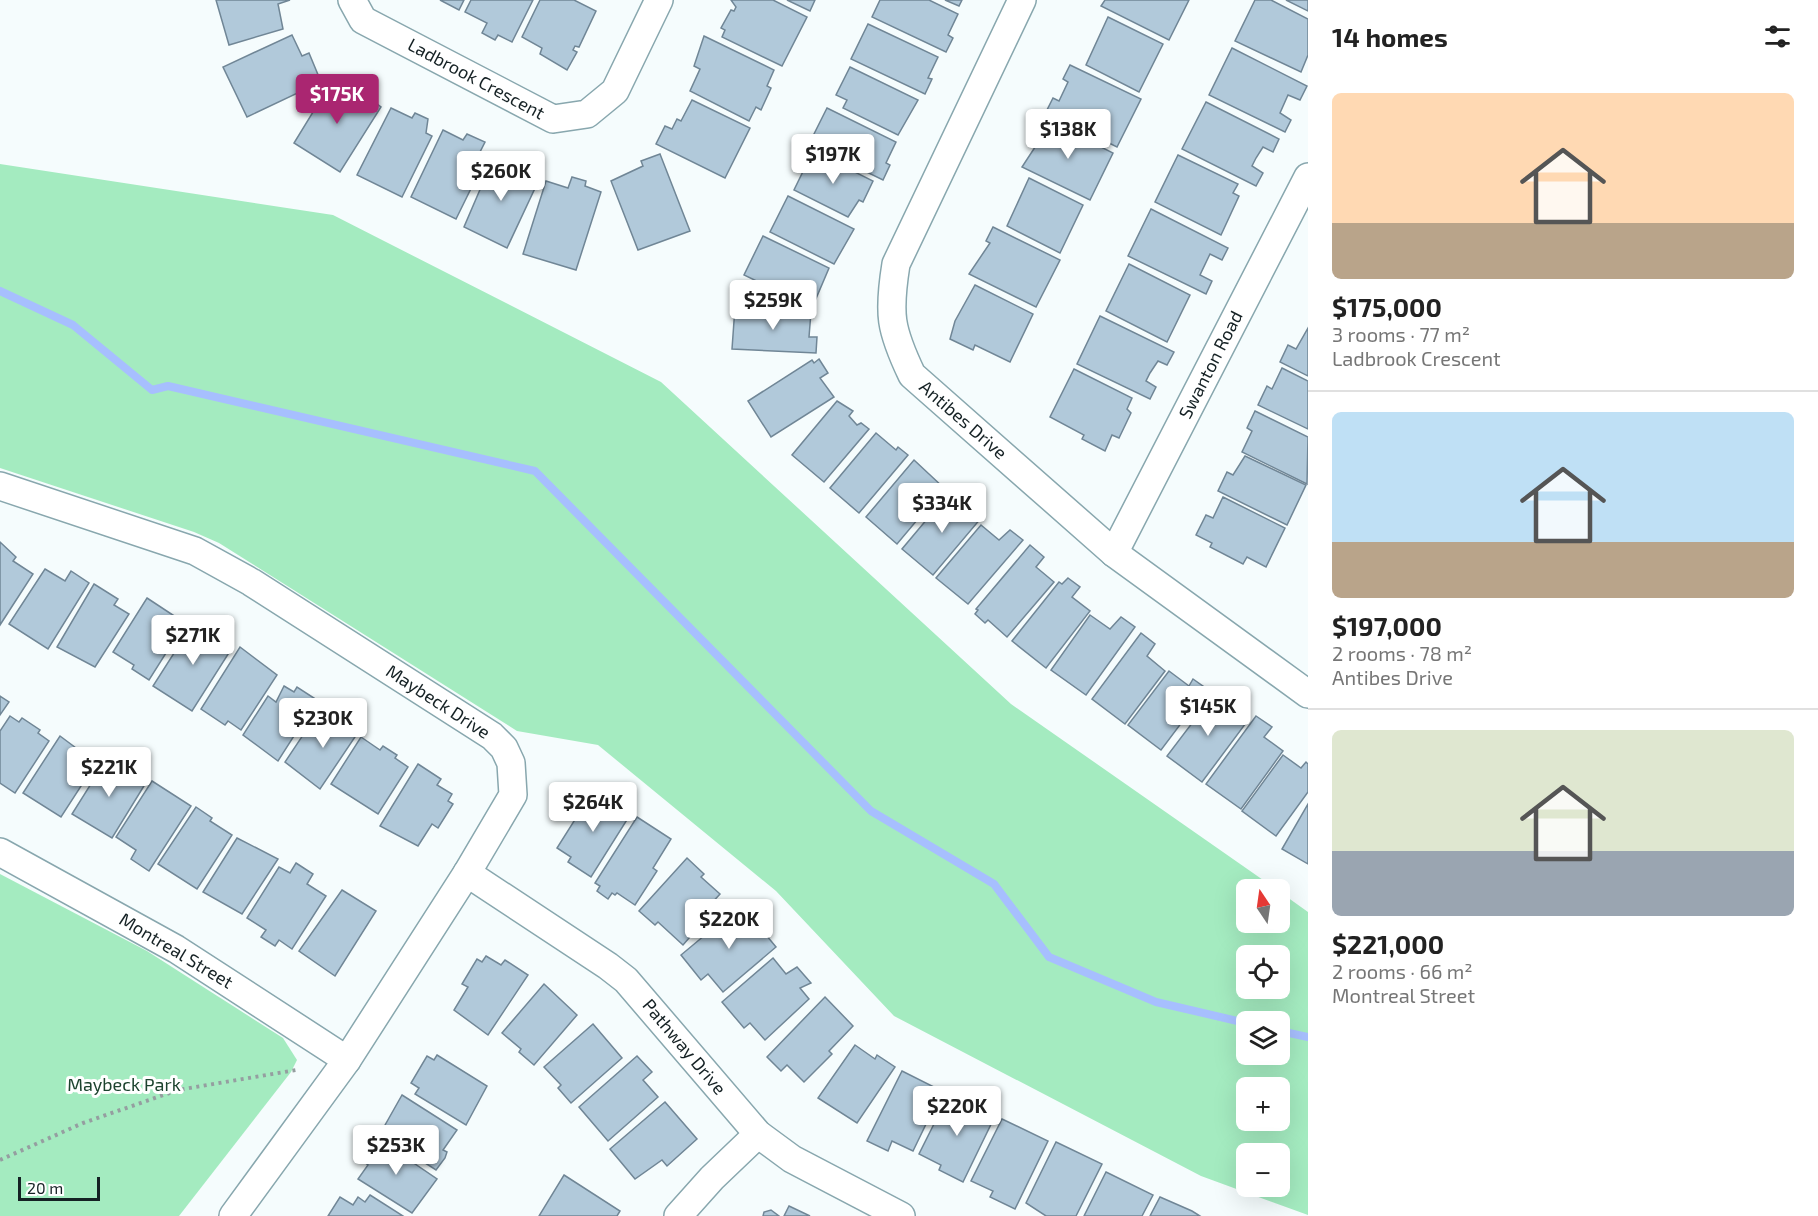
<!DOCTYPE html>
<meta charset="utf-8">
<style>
:root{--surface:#fff;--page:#f6f6f6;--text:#222;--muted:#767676;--line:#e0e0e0;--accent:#aa2671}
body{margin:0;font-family:"Exo 2",sans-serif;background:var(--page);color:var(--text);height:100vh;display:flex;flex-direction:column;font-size:22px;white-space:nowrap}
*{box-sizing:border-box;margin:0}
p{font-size:20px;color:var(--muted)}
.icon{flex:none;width:33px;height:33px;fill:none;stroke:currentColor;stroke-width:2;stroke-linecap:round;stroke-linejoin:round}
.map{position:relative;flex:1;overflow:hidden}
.panel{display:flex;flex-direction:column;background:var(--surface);width:510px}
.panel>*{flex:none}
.needle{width:39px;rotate:347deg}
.controls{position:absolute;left:1236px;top:879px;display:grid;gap:12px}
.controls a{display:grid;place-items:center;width:54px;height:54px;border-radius:9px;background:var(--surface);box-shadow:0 6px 24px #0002;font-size:30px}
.scale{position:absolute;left:18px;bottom:15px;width:82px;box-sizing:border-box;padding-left:6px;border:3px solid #152124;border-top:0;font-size:16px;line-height:21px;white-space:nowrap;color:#152124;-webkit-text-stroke:4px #fff;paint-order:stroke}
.price{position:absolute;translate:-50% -51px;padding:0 14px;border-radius:6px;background:#fff;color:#222;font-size:20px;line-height:39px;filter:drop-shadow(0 2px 3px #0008)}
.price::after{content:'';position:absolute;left:50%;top:36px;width:18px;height:14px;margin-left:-9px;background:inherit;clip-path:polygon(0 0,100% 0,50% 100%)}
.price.active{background:var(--accent);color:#fff}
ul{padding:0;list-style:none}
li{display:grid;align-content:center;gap:12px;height:318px;padding:0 24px}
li+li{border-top:2px solid var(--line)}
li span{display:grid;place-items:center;height:186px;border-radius:9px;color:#555}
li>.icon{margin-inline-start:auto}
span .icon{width:108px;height:108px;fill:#fffc;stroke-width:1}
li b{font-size:26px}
h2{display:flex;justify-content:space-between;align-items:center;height:72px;padding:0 24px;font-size:26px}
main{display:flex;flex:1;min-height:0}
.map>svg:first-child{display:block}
</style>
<main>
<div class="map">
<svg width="1308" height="1216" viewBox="0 0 1308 1216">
<rect width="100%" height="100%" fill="#f5fcfd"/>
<g fill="#a4ebc0" fill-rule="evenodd">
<path d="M0,164L333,215L661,382L1011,704L1276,889L1246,890V922H1280V892L1308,912V1215L1201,1176L894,1016L776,891L598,745L517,731L219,543L194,532L0,468ZM1246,956H1280V988H1246ZM1246,1022H1280V1054H1246ZM1246,1088H1280V1120H1246ZM1246,1154H1280V1186H1246Z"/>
<polygon points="0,874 147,951 283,1038 297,1060 291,1072 179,1216 0,1216"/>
</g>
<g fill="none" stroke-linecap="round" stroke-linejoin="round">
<g stroke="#a7bffe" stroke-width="8">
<polyline points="0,291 73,325 152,390 168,386 535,471 871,811 994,884 1049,957 1156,1002 1246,1023"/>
<polyline points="1280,1031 1308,1037"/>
</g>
</g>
<g fill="#b1c9da" stroke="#708696" stroke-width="1.5">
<polygon points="216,0 290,0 278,4 283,29 229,45"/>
<polygon points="440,0 464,0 459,10"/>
<polygon points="471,0 533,0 512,42 498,35 495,40 482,33 487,23 465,12"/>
<polygon points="540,0 574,0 596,11 579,47 575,46 573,50 577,52 567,70 540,54 542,48 522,37"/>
<polygon points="731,0 773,0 807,17 782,66 722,37 725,30 721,28 731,10 734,11 736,7"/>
<polygon points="787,0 815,0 810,11"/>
<polygon points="880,0 929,0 958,14 948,35 953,38 946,52 872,17"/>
<polygon points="945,0 962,0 959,6"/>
<polygon points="1105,0 1189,0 1169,40 1101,6"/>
<polygon points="1255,0 1271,0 1308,19 1308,55 1301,72 1235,41"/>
<polygon points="1286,0 1308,0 1308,11"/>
<polygon points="1108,17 1163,44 1139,92 1086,65"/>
<polygon points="868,24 938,57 928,78 932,79 925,94 851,59"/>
<polygon points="292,35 302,56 309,53 321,82 247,117 223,67"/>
<polygon points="704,36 774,70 767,86 771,88 761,110 756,107 749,121 690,91 700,69 694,66"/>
<polygon points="1232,48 1307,86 1300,100 1288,95 1280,113 1291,120 1285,132 1209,95"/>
<polygon points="1070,65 1141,99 1117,147 1046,112 1053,98 1059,101 1068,82 1063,79"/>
<polygon points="850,67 918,100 898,135 843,108 847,100 836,95"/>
<polygon points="332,81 352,94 356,88 381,107 340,172 294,143"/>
<polygon points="692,100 750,128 725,178 656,144 665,126 672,129 677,119 681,121"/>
<polygon points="1206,102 1279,139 1273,152 1263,147 1256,158 1252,166 1263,173 1256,186 1182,149"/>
<polygon points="391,108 412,118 415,113 428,119 426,133 432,136 402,197 357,175"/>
<polygon points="827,108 896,142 886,163 890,165 883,180 809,144"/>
<polygon points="1046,119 1113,153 1090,200 1022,167 1043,135 1039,133"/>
<polygon points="443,130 463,140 467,134 485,142 478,156 485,160 456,219 411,197"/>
<polygon points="813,151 873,181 863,202 859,200 848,217 794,190"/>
<polygon points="660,154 690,231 638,250 611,181 643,166 641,161"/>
<polygon points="1178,155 1238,184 1233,193 1239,196 1221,235 1155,202"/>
<polygon points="494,157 532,172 528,182 536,186 507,248 464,227"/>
<polygon points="572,177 586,181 585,186 601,192 576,270 523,254 546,181 568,188"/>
<polygon points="1029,178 1083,205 1060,253 1007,226"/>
<polygon points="788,196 854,229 834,264 770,232"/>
<polygon points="1151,209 1228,248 1222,260 1210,254 1200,275 1212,281 1206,294 1128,256"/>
<polygon points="993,227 1060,260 1036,307 969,274 990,243 986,241"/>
<polygon points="763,236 829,268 812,308 744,275"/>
<polygon points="1129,264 1190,295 1167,342 1106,311"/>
<polygon points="975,285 1033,314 1010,362 975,345 973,350 950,339 955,321"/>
<polygon points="735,307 811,312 809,337 817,337 816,353 732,349"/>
<polygon points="1100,316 1174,352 1167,365 1158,361 1150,373 1146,381 1156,387 1150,399 1077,364"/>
<polygon points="1308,328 1308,376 1280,362 1288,345 1296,349"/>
<polygon points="819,359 828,373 820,378 834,397 771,437 748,401 812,360 814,363"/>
<polygon points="1282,368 1308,381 1308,429 1258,405 1267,386 1272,389"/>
<polygon points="1074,369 1132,398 1127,409 1131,413 1119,438 1112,435 1105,451 1082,439 1084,435 1050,417"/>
<polygon points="837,401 853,411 849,416 857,425 861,423 869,429 824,482 792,455"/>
<polygon points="1255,411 1308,437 1307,484 1242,452 1252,431 1247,428"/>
<polygon points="876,433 896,450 898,447 908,455 859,513 830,488"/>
<polygon points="1245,456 1306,485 1287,525 1218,491 1227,472 1233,475"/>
<polygon points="914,460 944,488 897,544 866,517"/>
<polygon points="949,493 982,517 933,575 902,549"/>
<polygon points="1223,497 1285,528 1266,567 1247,557 1243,564 1210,547 1212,543 1196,535 1206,515 1213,518"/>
<polygon points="981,525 999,540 1010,530 1023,540 968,604 936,578"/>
<polygon points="0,542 16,557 13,561 33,574 0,625"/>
<polygon points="1030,545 1044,557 1036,567 1054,582 1007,637 988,620 985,623 975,614 978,610 976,609"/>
<polygon points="45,569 65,581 71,571 89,583 48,649 9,624"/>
<polygon points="1068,578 1080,587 1072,597 1090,611 1046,668 1012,641 1059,582 1062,584"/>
<polygon points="94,584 118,599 114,605 129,614 95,667 57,647"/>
<polygon points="147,598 185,623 149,680 132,669 134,665 113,652"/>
<polygon points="1090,615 1110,629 1121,617 1135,627 1086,695 1051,670"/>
<polygon points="203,620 217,629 213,635 232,648 192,711 153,686 190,628 195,631"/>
<polygon points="1141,633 1155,644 1147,656 1165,671 1125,724 1092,699"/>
<polygon points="240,647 277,675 241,730 228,721 225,725 201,709"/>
<polygon points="1169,671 1189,686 1193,679 1207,689 1161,750 1128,725"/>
<polygon points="284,686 294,692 297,687 317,700 278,761 243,735 268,696 276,702"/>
<polygon points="1218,689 1233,699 1226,708 1246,723 1202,782 1167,756"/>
<polygon points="0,696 9,702 0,715"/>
<polygon points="338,712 361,728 320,789 285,762 311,723 317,728 328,716 333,720"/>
<polygon points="10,716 19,722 22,718 40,730 38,733 49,741 15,793 0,783 0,731"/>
<polygon points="1256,716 1272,727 1264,737 1283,751 1241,809 1206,784"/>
<polygon points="60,736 96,763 61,817 23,793"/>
<polygon points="361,737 380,750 383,746 397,755 395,758 408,767 378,814 331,784"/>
<polygon points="1283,755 1301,768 1306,762 1308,764 1308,792 1276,836 1242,811"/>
<polygon points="106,760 147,781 112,838 72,814"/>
<polygon points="418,764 441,779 437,785 452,794 448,801 453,804 438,828 432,824 418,846 380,826"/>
<polygon points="152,781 191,806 149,871 131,859 136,850 116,837"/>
<polygon points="593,791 630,815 591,877 568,862 571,857 557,848"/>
<polygon points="1308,804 1308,864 1282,849"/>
<polygon points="196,807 212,818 210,821 232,835 197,889 158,864"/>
<polygon points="637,817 671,839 653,868 657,871 635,905 617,893 615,895 612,893 608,899 597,891 600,886 595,883"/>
<polygon points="237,838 278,859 242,914 203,892"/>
<polygon points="687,858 704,874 701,877 720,894 698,918 703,922 683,945 658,922 655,925 639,911"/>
<polygon points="296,863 313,874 307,884 326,896 292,949 279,940 275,946 261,937 266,930 247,918 279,867 290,873"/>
<polygon points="342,890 376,911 335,976 299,951"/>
<polygon points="741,905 776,947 723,992 708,974 701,980 681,955"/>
<polygon points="486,956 501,965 505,960 528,975 488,1035 454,1010 468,987 462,984 477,959 482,962"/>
<polygon points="773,958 786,974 797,967 811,983 800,988 809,999 765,1040 750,1023 744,1028 722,1002"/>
<polygon points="544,984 577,1015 534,1065 519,1052 521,1049 502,1033"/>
<polygon points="825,997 853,1026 829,1051 832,1054 804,1082 787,1065 781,1071 767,1057"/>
<polygon points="593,1024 622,1058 571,1103 558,1088 561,1085 544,1067"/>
<polygon points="855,1045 875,1059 877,1055 895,1067 857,1123 818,1098"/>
<polygon points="437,1055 487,1086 466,1125 415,1094 419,1088 411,1083 427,1056 434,1060"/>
<polygon points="637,1056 652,1072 643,1080 658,1097 608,1141 579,1107"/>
<polygon points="902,1071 942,1091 913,1151 892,1141 888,1151 867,1141"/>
<polygon points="949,1094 995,1116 963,1182 939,1170 941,1165 919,1154"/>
<polygon points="402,1095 457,1130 443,1150 447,1152 445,1158 436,1170 380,1134"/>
<polygon points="665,1102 697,1139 667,1166 662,1160 635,1179 610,1149"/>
<polygon points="1002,1119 1048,1141 1015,1209 990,1197 993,1191 971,1181"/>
<polygon points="377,1138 437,1179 412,1213 358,1179 368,1165 363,1161"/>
<polygon points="1056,1142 1102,1164 1076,1216 1046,1216 1026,1203"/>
<polygon points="1106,1172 1153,1195 1142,1216 1084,1216"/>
<polygon points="564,1175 620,1211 617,1216 539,1216"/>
<polygon points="370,1195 403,1216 328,1216 340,1197 353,1205 358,1197 365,1202"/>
<polygon points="1160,1197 1192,1211 1200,1216 1150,1216"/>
<polygon points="789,1206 810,1216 784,1216"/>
<polygon points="771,1210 779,1216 763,1216 764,1212"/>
</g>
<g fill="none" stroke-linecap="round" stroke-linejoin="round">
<g stroke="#88a7ae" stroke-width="30">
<g id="minor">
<polyline points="352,0 363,20 553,119 587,114 615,91 659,0"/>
<path d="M1022,0L896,264C888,314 890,329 912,375L1114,553L1308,694"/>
<polyline points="0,486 195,551 251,582 492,736 504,748 511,763 513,795 467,873 347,1060 233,1216"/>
<polyline points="1114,553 1308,177"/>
<polyline points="0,852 176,949 347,1060"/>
<polyline points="467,873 608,966 626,980 758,1134 792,1159 901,1216"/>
<polyline points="678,1216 712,1178 758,1134"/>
</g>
</g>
<polyline stroke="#959ea0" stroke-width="4" stroke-dasharray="3 4.5" stroke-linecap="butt" points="0,1160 83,1123 178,1090 296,1070"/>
<use href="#minor" stroke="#fff" stroke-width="27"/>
</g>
<g text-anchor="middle" stroke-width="6" stroke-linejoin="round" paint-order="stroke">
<g font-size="18" fill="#152124" stroke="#fff">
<text transform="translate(476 79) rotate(28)" y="6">Ladbrook Crescent</text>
<text transform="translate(1211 365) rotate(-63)" y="6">Swanton Road</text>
<text transform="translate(963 420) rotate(41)" y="6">Antibes Drive</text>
<text transform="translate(438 702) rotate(33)" y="6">Maybeck Drive</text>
<text transform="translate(176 951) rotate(31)" y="6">Montreal Street</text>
<text transform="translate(684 1047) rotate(50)" y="6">Pathway Drive</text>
</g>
<g font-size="18" fill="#1c432e" stroke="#fff">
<text x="124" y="1091">Maybeck Park</text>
</g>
</g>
</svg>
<div class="controls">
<a><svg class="needle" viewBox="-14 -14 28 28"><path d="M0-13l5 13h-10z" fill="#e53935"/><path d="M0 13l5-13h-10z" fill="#767676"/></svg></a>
<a><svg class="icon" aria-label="locate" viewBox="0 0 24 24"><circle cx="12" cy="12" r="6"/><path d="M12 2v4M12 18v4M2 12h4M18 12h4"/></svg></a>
<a><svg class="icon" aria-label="layers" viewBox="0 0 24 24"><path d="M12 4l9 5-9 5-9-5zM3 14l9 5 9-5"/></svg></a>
<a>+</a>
<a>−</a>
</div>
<div class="scale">20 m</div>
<b class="price active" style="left:337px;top:125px">$175K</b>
<b class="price" style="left:1068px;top:160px">$138K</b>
<b class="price" style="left:833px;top:185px">$197K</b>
<b class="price" style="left:501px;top:202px">$260K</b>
<b class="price" style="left:773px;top:331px">$259K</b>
<b class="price" style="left:942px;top:534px">$334K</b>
<b class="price" style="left:193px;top:666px">$271K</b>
<b class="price" style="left:1208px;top:737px">$145K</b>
<b class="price" style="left:323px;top:749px">$230K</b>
<b class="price" style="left:109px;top:798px">$221K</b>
<b class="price" style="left:593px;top:833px">$264K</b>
<b class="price" style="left:729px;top:950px">$220K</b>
<b class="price" style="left:957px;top:1137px">$220K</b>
<b class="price" style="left:396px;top:1176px">$253K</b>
</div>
<section class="panel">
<h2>14 homes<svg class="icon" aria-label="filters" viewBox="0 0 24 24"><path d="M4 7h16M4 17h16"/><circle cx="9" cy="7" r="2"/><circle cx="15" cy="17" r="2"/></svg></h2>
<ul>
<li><span style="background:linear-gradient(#ffd9b3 70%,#b9a48a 0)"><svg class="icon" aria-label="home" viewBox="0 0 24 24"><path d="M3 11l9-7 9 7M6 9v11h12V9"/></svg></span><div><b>$175,000</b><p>3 rooms · 77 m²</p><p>Ladbrook Crescent</p></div></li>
<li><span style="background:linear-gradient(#bfe0f5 70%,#b9a48a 0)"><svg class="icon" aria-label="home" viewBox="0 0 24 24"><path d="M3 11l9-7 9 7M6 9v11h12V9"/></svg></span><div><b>$197,000</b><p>2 rooms · 78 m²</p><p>Antibes Drive</p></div></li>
<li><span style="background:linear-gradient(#dfe7d0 65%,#9aa5b1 0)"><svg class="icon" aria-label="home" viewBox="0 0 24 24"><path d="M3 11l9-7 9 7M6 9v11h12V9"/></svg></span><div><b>$221,000</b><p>2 rooms · 66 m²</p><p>Montreal Street</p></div></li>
</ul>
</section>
</main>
